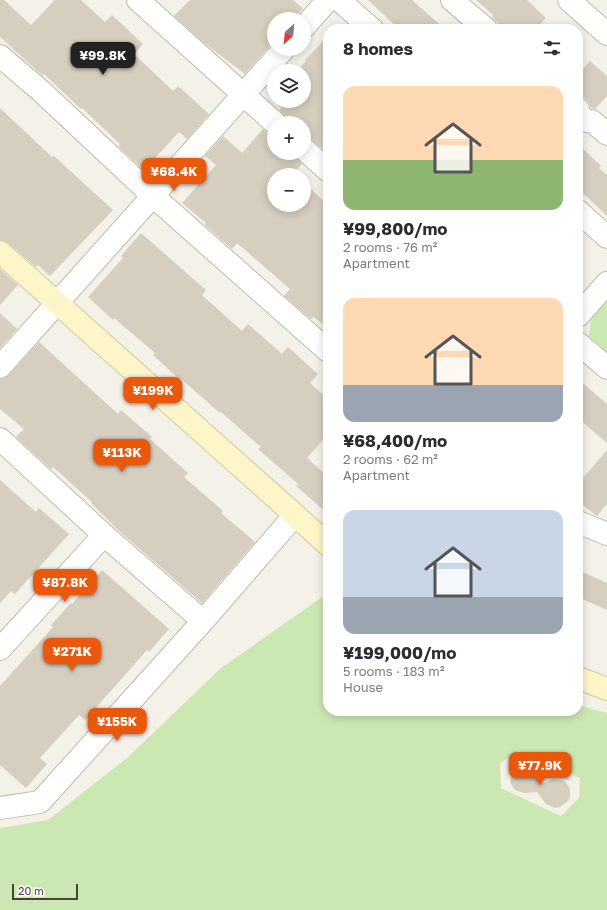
<!DOCTYPE html>
<meta charset="utf-8">
<style>
:root{--surface:#fff;--page:#f7f7f7;--text:#2b2b33;--muted:#7c7c81;--accent:#ea580c}
body{margin:0;font-family:"Golos Text",sans-serif;background:var(--page);color:var(--text);height:100vh;display:flex;flex-direction:column;font-size:15px;white-space:nowrap}
*{box-sizing:border-box;margin:0}
p{font-size:13px;color:var(--muted)}
.icon{flex:none;width:22px;height:22px;fill:none;stroke:currentColor;stroke-width:2;stroke-linecap:round;stroke-linejoin:round}
.map{position:relative;flex:1;overflow:hidden}
.drawer{position:absolute;left:323px;top:24px;width:260px;height:692px;display:flex;flex-direction:column;background:var(--surface);border-radius:16px;box-shadow:0 2px 10px #0003}
.drawer>*{flex:none}
.needle{width:26px;rotate:207deg}
.tools{position:absolute;left:267px;top:12px;display:grid;gap:8px}
.tools a{display:grid;place-items:center;width:44px;height:44px;border-radius:50%;background:var(--surface);box-shadow:0 2px 10px #0003;font-size:20px}
.scale{position:absolute;left:12px;bottom:10px;width:66px;box-sizing:border-box;padding-left:4px;border:2px solid #484237;border-top:0;font-size:11px;line-height:14px;white-space:nowrap;color:#484237;-webkit-text-stroke:3px #fff;paint-order:stroke}
.price{position:absolute;translate:-50% -34px;padding:0 9px;border-radius:8px;background:var(--accent);color:#fff;font-size:13px;line-height:26px;filter:drop-shadow(0 1px 2px #0008)}
.price::after{content:'';position:absolute;left:50%;top:24px;width:12px;height:9px;margin-left:-6px;background:inherit;clip-path:polygon(0 0,100% 0,50% 100%)}
.price.active{background:#222;color:#fff}
ul{padding:0;list-style:none}
li{display:grid;align-content:center;gap:8px;height:212px;padding:0 20px}
li span{display:grid;place-items:center;height:124px;border-radius:12px;color:#555}
li>.icon{margin-inline-start:auto}
span .icon{width:72px;height:72px;fill:#fffc;stroke-width:1}
li b{font-size:17px}
h2{display:flex;justify-content:space-between;align-items:center;height:48px;padding:0 20px;font-size:17px}
.map>svg:first-child{display:block}
</style>
<div class="map">
<svg width="607" height="910" viewBox="0 0 607 910">
<rect width="100%" height="100%" fill="#f4f1e9"/>
<g fill="#cce8b2" fill-rule="evenodd">
<polygon points="607,300 607,352 589,336 591,318"/>
<path d="M328,593V711H578V705L607,713V910H0V828L48,820L127,758L221,668ZM519,751L580,778L579,798L561,816L501,788L500,763Z"/>
</g>
<g fill="#d6cebe">
<polygon points="0,0 4,0 31,25 55,0 81,0 105,22 112,15 143,44 134,54 173,91 178,86 209,114 187,139 179,132 144,170 118,146 120,144 82,108 81,109 44,74 42,76 41,74 0,37"/>
<polygon points="190,0 293,0 303,8 294,19 274,19 274,41 245,74 203,42 174,16"/>
<polygon points="368,0 412,0 445,29 399,29"/>
<polygon points="476,0 527,0 546,18 536,29 504,29 492,17 493,15"/>
<polygon points="328,36 328,153 312,140 304,137 304,123 287,123 287,119 279,110 281,108 271,98 274,95 274,101 304,101 304,71 297,71 306,61 305,60"/>
<polygon points="590,61 607,76 607,96 595,109 590,107 589,102 585,98 578,96 578,75"/>
<polygon points="0,108 52,157 54,156 113,210 50,276 38,265 36,267 8,243 0,240"/>
<polygon points="263,129 267,133 274,135 274,153 292,153 302,164 293,174 294,175 274,175 274,205 304,205 304,183 328,205 328,329 314,317 311,319 284,296 290,289 237,243 232,249 205,225 206,223 182,203 216,165 205,156 223,136 242,153"/>
<polygon points="578,144 601,166 599,168 607,175 607,216 578,188"/>
<polygon points="141,233 206,290 202,295 242,331 248,324 282,354 288,347 318,374 310,383 328,399 328,434 307,458 328,477 328,514 296,486 298,484 258,449 261,447 221,412 220,413 180,378 179,379 153,355 155,353 114,318 113,320 88,297 123,258 121,256"/>
<polygon points="0,269 18,285 0,305"/>
<polygon points="0,313 17,329 0,348"/>
<polygon points="39,342 118,414 121,410 152,437 150,439 188,473 184,477 223,511 221,513 255,542 202,603 117,529 91,503 92,502 53,467 51,469 16,437 24,429 0,409 0,379 4,379 9,375"/>
<polygon points="578,379 607,404 607,443 578,418"/>
<polygon points="607,450 607,504 597,516 578,501 578,484"/>
<polygon points="0,480 36,512 39,508 69,534 15,594 11,591 0,603"/>
<polygon points="102,570 169,629 149,652 147,650 85,720 79,715 40,758 47,764 26,788 0,765 0,686 53,627 51,625 71,603 72,604"/>
<polygon points="578,570 607,583 607,610 578,597"/>
<polygon points="527,765 535,769 543,783 554,779 563,781 566,783 569,787 570,792 570,797 568,801 560,807 555,808 546,804 537,792 524,793 515,790 510,782 512,773 518,766"/>
</g>
<g fill="none" stroke-linecap="round" stroke-linejoin="round">
<g stroke="#c0baab" stroke-width="24">
<g id="street">
<polyline points="138,0 275,123"/>
<polyline points="339,0 372,29"/>
<polyline points="452,0 486,29"/>
<polyline points="569,0 607,34"/>
<polyline points="304,27 328,0"/>
<polyline points="0,56 41,91 153,196 328,351"/>
<polyline points="578,109 578,114 586,121 592,121 607,134"/>
<polyline points="304,149 328,171"/>
<polyline points="578,211 607,237"/>
<polyline points="578,316 607,283"/>
<polyline points="578,343 607,368"/>
<polyline points="0,367 284,49"/>
<polyline points="0,439 104,535 203,621"/>
<polyline points="578,522 607,534"/>
<polyline points="0,649 104,535"/>
<polyline points="0,808 40,802 203,621 295,515"/>
</g>
</g>
<g stroke="#d4c899" stroke-width="24">
<g id="secondary">
<polyline points="0,252 295,515 328,545"/>
<polyline points="578,678 607,689"/>
</g>
</g>
<use href="#street" stroke="#fff" stroke-width="22"/>
<use href="#secondary" stroke="#fef5c9" stroke-width="22"/>
</g>
</svg>
<div class="tools">
<a><svg class="needle" viewBox="-14 -14 28 28"><path d="M0-13l5 13h-10z" fill="#e53935"/><path d="M0 13l5-13h-10z" fill="#7c7c81"/></svg></a>
<a><svg class="icon" aria-label="layers" viewBox="0 0 24 24"><path d="M12 4l9 5-9 5-9-5zM3 14l9 5 9-5"/></svg></a>
<a>+</a>
<a>−</a>
</div>
<div class="scale">20 m</div>
<b class="price active" style="left:103px;top:76px">¥99.8K</b>
<b class="price" style="left:174px;top:192px">¥68.4K</b>
<b class="price" style="left:153px;top:411px">¥199K</b>
<b class="price" style="left:122px;top:473px">¥113K</b>
<b class="price" style="left:65px;top:603px">¥87.8K</b>
<b class="price" style="left:72px;top:672px">¥271K</b>
<b class="price" style="left:117px;top:742px">¥155K</b>
<b class="price" style="left:540px;top:786px">¥77.9K</b>
<section class="drawer">
<h2>8 homes<svg class="icon" aria-label="filters" viewBox="0 0 24 24"><path d="M4 7h16M4 17h16"/><circle cx="9" cy="7" r="2"/><circle cx="15" cy="17" r="2"/></svg></h2>
<ul>
<li><span style="background:linear-gradient(#ffd9b3 60%,#8fb573 0)"><svg class="icon" aria-label="home" viewBox="0 0 24 24"><path d="M3 11l9-7 9 7M6 9v11h12V9"/></svg></span><div><b>¥99,800/mo</b><p>2 rooms · 76 m²</p><p>Apartment</p></div></li>
<li><span style="background:linear-gradient(#ffd9b3 70%,#9aa5b1 0)"><svg class="icon" aria-label="home" viewBox="0 0 24 24"><path d="M3 11l9-7 9 7M6 9v11h12V9"/></svg></span><div><b>¥68,400/mo</b><p>2 rooms · 62 m²</p><p>Apartment</p></div></li>
<li><span style="background:linear-gradient(#c9d6e8 70%,#9aa5b1 0)"><svg class="icon" aria-label="home" viewBox="0 0 24 24"><path d="M3 11l9-7 9 7M6 9v11h12V9"/></svg></span><div><b>¥199,000/mo</b><p>5 rooms · 183 m²</p><p>House</p></div></li>
</ul>
</section>
</div>
